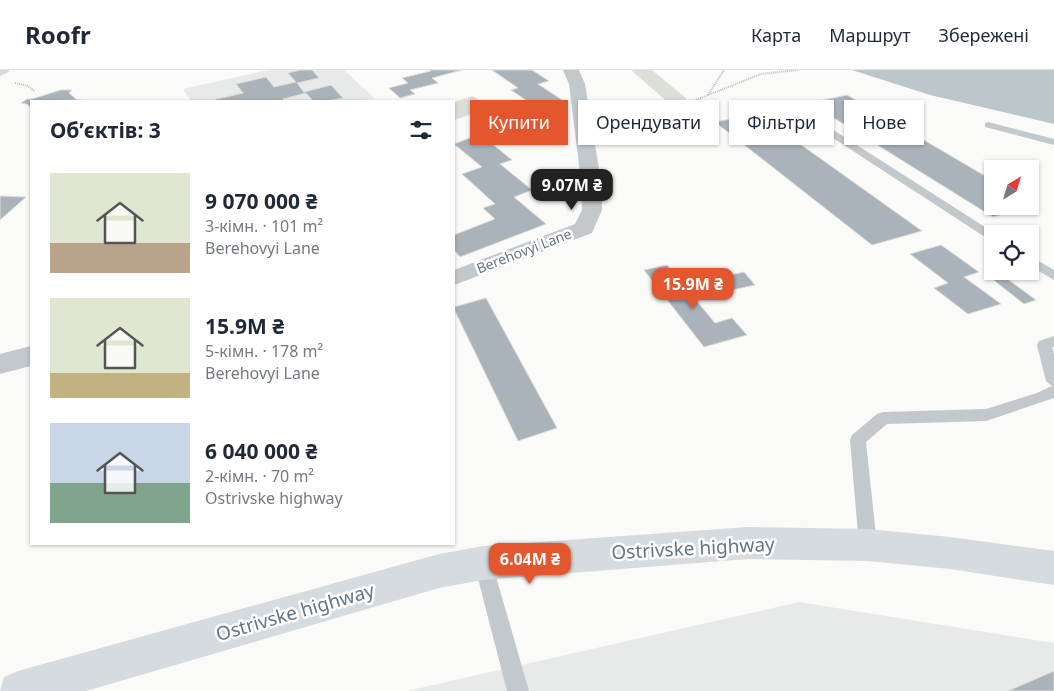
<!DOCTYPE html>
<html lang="uk">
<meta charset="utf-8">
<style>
:root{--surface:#fff;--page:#f2f2f3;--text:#1f2937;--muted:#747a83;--line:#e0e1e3;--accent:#e4572e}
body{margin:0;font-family:"Noto Sans",sans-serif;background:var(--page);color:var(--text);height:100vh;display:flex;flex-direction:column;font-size:19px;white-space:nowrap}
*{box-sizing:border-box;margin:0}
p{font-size:16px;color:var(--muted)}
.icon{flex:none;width:28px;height:28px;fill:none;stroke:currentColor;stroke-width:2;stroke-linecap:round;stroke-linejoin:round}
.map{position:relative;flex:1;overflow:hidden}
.drawer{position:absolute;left:30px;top:30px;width:425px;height:445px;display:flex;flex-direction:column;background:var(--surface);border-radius:0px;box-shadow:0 1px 4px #0004}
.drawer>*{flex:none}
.top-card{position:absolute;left:470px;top:30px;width:475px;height:45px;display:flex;gap:10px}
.needle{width:32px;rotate:38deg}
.buttons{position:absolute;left:984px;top:90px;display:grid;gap:10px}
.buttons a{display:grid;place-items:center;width:55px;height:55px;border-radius:0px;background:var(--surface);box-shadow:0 1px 4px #0004;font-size:25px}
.price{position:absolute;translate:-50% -42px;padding:0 11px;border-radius:10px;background:var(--accent);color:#fff;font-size:16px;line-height:32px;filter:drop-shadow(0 1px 2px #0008)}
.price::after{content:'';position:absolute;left:50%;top:30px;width:15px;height:11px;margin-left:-8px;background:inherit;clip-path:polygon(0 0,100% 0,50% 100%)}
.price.selected{background:#222;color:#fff}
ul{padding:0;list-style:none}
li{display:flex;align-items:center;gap:15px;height:125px;padding:0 20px}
li span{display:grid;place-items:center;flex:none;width:140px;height:100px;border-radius:0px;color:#555}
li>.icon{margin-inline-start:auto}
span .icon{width:60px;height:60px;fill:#fffc;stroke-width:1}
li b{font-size:21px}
h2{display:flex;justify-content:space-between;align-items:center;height:60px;padding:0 20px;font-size:21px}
.tag{padding:0 18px;border-radius:0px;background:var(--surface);box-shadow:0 1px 4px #0004;font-size:18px;line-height:45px}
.tag.selected{background:var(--accent);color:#fff}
header{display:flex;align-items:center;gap:30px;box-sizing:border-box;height:70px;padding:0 25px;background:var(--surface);border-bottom:1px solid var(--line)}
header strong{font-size:24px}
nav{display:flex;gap:28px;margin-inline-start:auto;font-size:18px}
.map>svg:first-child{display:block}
</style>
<header>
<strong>Roofr</strong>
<nav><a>Карта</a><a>Маршрут</a><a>Збережені</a></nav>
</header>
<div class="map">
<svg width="1054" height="621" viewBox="0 0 1054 621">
<rect width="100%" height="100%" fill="#fafaf8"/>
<g fill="#e8e9e9">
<polygon points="268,0 344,0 374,28 361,31 191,31 183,19"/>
<polygon points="799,532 1054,573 1054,621 407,621"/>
</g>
<g fill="#dadfd7">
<polygon points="631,0 652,0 687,29 671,35"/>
<polygon points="473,26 491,38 454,50 454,32"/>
</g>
<polygon fill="#bbc7cb" points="852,0 1054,0 1054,54 930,25"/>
<g fill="#aab3b9" stroke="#dcdcda">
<polygon points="301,0 312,0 319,8 297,13 304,22 331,15 343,28 328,31 313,31 306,23 283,29 285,31 209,31 243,23 236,14 266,7 274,17 296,12 288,3"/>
<polygon points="429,0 462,0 432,8 438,13 410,20 415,24 400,28 389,18 408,13 402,8 431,1"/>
<polygon points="492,0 532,0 549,11 538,14 565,32 539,39 511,20 518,18"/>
<polygon points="61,20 72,20 69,23 77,30 81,30 31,31 31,38 27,34 21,33 27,29 32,29"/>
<polygon points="847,25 992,110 992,136 1030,136 1030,132 1035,135 993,147 810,33"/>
<polygon points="758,44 922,161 872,175 715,52"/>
<polygon points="480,64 512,90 500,94 532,120 514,127 546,154 460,187 454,180 454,165 495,149 483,138 495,134 462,104 482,97 454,74"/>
<polygon points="0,126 26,127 0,150"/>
<polygon points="941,175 979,202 964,207 1001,234 968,244 934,218 948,213 910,184"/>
<polygon points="667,195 715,253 732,248 747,265 704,277 644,200"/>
<polygon points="744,202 755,215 723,222 712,209"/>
<polygon points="1002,205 1036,230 1024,234 991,208"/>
<polygon points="486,228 557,358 518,371 454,239 454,237"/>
<polygon points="1054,601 1054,621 1008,621"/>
</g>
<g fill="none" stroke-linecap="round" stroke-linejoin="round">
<g stroke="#bbbfc2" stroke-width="2" stroke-dasharray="1 1" stroke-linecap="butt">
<polyline points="15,13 28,16 34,21"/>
<polyline points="708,25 724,0"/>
<polyline points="603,51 678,37 761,4 798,0"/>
</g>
<g fill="#c3c8cc" fill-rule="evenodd">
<polygon points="810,46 813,47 996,164 992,164 992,169 988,169 807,51 807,47"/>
<polygon points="988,52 1054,69 1054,75 985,57 985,53"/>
<polygon points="1030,186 1054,200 1054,210 1030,196"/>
<polygon points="1054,266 1054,277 1052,277 1054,285 1054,328 986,351 887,354 866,372 877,475 875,481 868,484 861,481 859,475 850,370 852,365 877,344 883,342 986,339 1037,323 1052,316 1046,311 1037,275 1039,271"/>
<polygon points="483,484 490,487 492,493 529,621 507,621 474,493 476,487"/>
</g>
<g fill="#c3c8cc" fill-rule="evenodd">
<polygon points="563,0 579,0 585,14 601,111 602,140 592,163 454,215 454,200 575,154 582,140 581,111 569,14"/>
<polygon points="31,276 31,296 0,304 0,284"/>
</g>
<g fill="#d6dbdf" fill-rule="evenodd">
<polygon points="0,0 10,0 7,3 0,6"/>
<polygon points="748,457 868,459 950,467 1054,481 1054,515 950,499 868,491 748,489 483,510 439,518 86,621 0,621 4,607 18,601 439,484 483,476"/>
</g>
</g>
<g text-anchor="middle" stroke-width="5" stroke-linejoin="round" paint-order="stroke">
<g font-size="14" fill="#657683" stroke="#fff">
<text transform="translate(524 181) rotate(-21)" y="5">Berehovyi Lane</text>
</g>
<g font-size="19" fill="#657683" stroke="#fff">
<text transform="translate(693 478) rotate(-3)" y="7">Ostrivske highway</text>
<text transform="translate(295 542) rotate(-16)" y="7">Ostrivske highway</text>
</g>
</g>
</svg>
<div class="buttons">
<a><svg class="needle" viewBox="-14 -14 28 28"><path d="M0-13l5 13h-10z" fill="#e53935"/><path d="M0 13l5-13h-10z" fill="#747a83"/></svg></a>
<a><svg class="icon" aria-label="locate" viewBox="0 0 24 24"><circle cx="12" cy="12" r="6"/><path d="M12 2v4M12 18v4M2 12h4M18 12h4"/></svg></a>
</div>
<b class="price selected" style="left:572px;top:141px">9.07M ₴</b>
<b class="price" style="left:693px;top:240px">15.9M ₴</b>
<b class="price" style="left:530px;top:515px">6.04M ₴</b>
<div class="top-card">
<a class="tag selected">Купити</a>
<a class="tag">Орендувати</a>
<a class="tag">Фільтри</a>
<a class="tag">Нове</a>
</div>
<section class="drawer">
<h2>Об’єктів: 3<svg class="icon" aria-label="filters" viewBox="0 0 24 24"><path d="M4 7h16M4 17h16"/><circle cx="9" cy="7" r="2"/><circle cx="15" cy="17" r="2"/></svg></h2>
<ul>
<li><span style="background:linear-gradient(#dfe7d0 70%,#b9a48a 0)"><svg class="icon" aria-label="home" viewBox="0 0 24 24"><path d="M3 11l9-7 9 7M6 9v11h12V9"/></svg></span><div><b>9 070 000 ₴</b><p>3-кімн. · 101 m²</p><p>Berehovyi Lane</p></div></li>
<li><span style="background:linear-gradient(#dfe7d0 75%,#c2b280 0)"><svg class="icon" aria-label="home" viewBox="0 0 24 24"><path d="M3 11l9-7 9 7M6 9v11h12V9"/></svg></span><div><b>15.9M ₴</b><p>5-кімн. · 178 m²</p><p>Berehovyi Lane</p></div></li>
<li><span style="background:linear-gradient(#c9d6e8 60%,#7fa58c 0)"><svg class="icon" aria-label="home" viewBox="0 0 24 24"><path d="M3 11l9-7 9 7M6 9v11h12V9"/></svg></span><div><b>6 040 000 ₴</b><p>2-кімн. · 70 m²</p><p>Ostrivske highway</p></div></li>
</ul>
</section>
</div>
